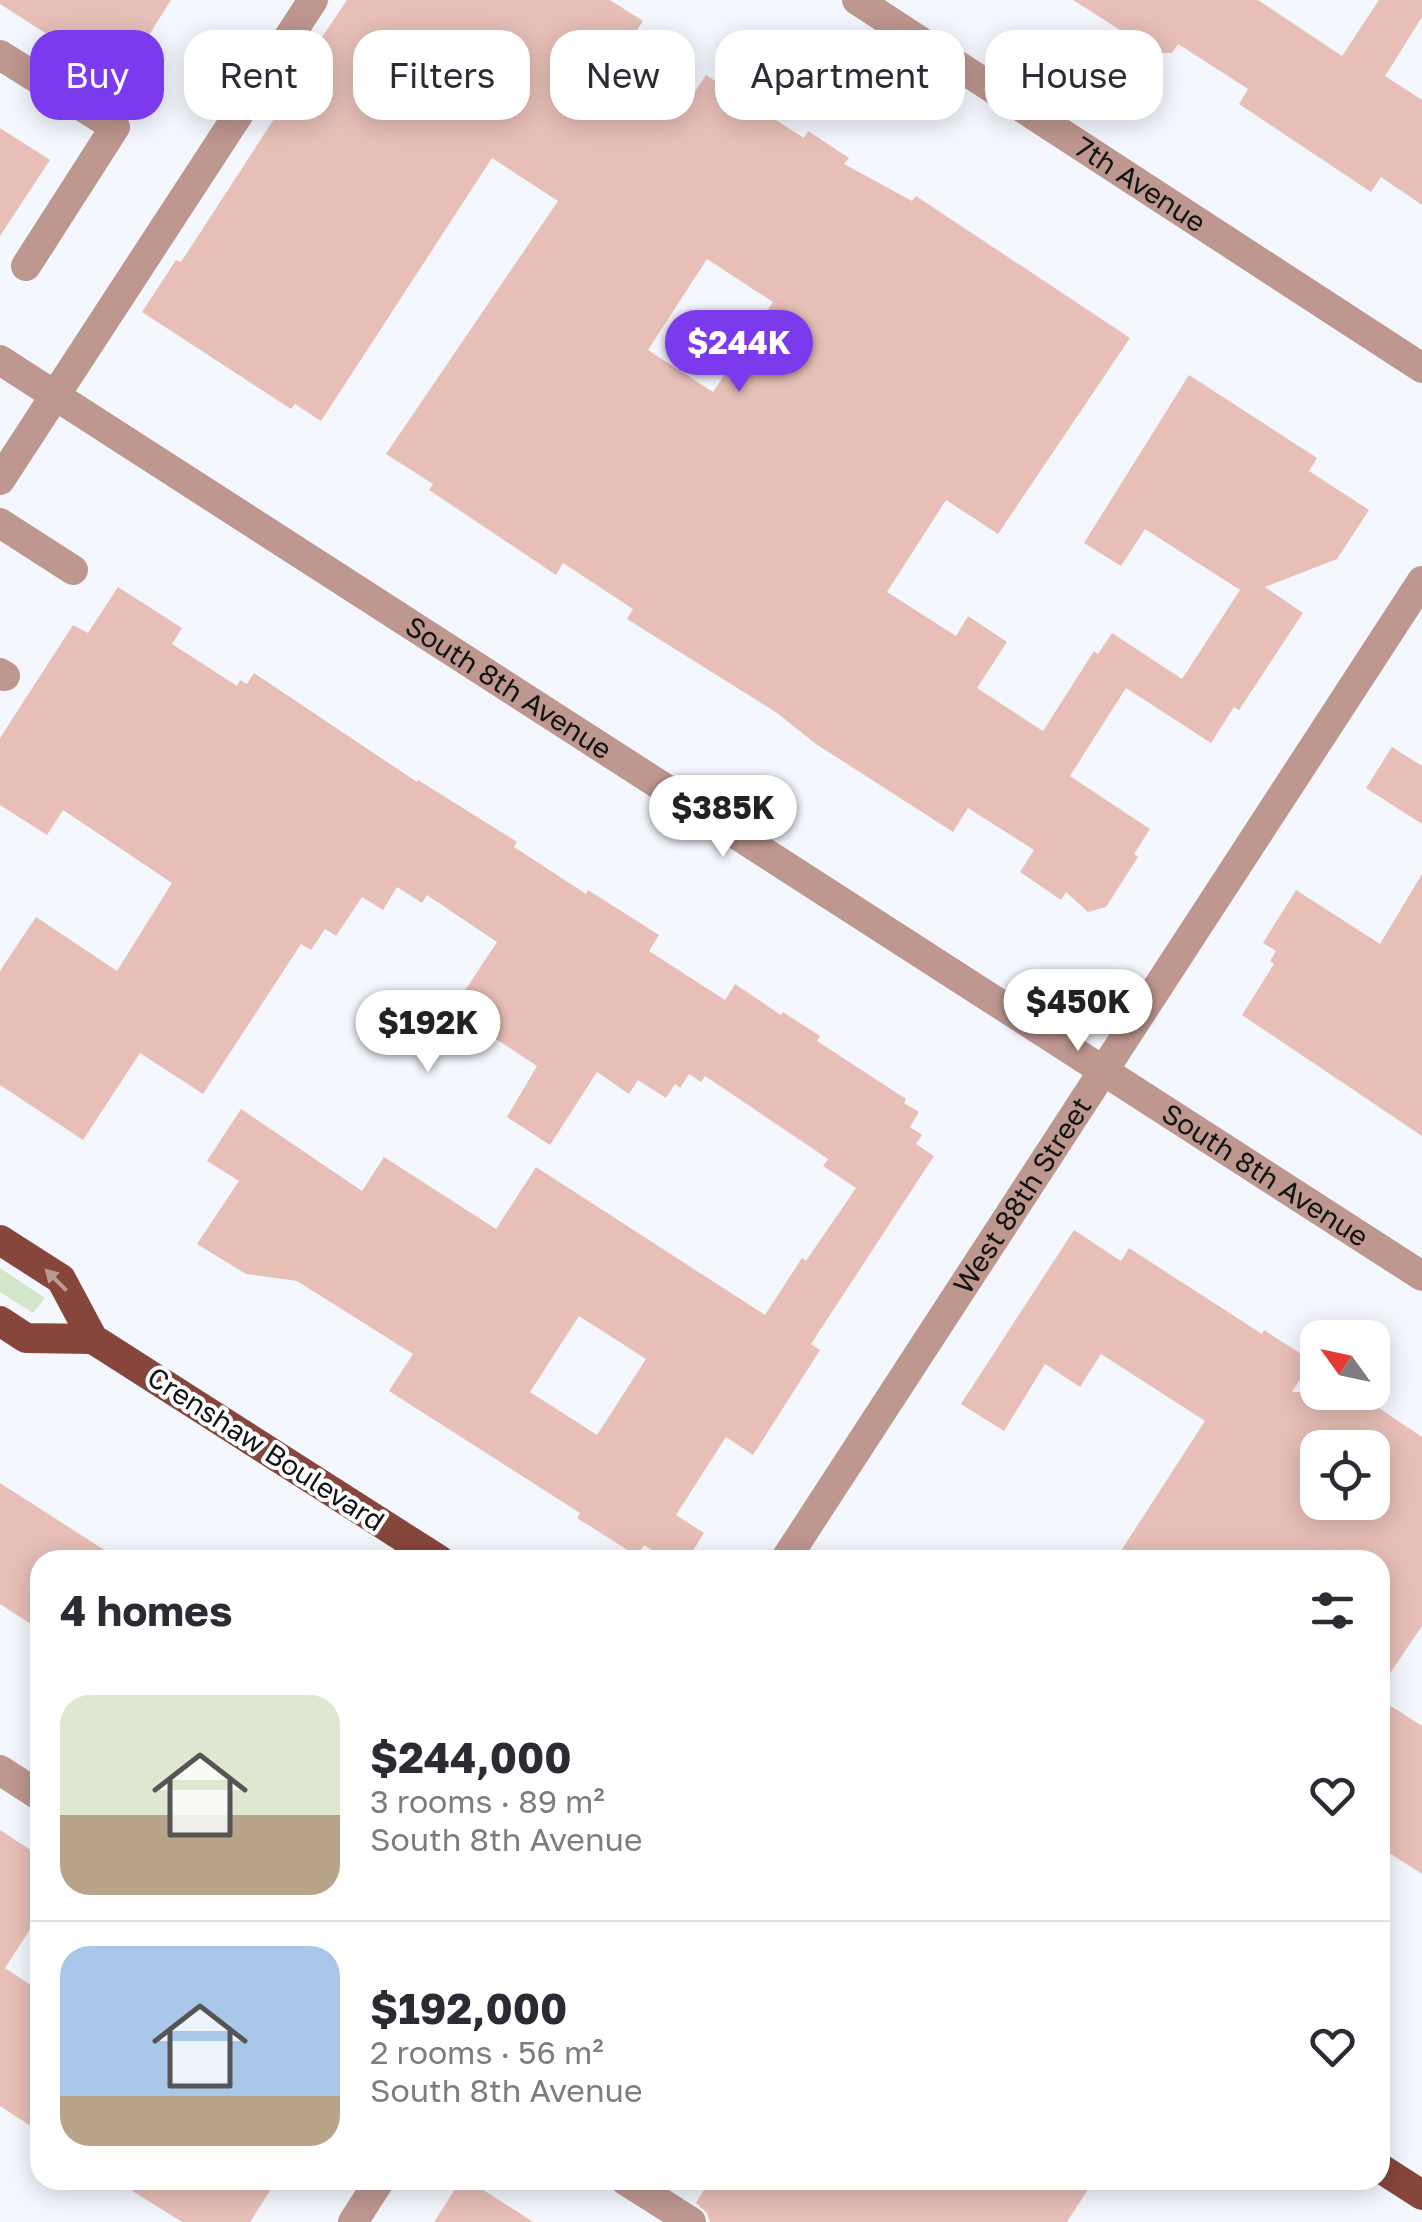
<!DOCTYPE html>
<meta charset="utf-8">
<style>
:root{--surface:#fff;--page:#f7f7f7;--text:#2b2b33;--muted:#7c7c81;--line:#e1e1e2;--accent:#7c3aed}
body{margin:0;font-family:"Golos Text",sans-serif;background:var(--page);color:var(--text);height:100vh;display:flex;flex-direction:column;font-size:38px;white-space:nowrap}
*{box-sizing:border-box;margin:0}
p{font-size:32px;color:var(--muted)}
.icon{flex:none;width:55px;height:55px;fill:none;stroke:currentColor;stroke-width:2;stroke-linecap:round;stroke-linejoin:round}
.map{position:relative;flex:1;overflow:hidden}
.drawer{position:absolute;left:30px;top:1550px;width:1360px;height:640px;display:flex;flex-direction:column;background:var(--surface);border-radius:30px;box-shadow:0 5px 25px #0003}
.drawer>*{flex:none}
.guide{position:absolute;left:30px;top:30px;width:1362px;height:90px;display:flex;gap:20px}
.needle{width:65px;rotate:303deg}
.buttons{position:absolute;left:1300px;top:1320px;display:grid;gap:20px}
.buttons a{display:grid;place-items:center;width:90px;height:90px;border-radius:20px;background:var(--surface);box-shadow:0 5px 25px #0003;font-size:50px}
.price{position:absolute;translate:-50% -85px;padding:0 22px;border-radius:35px;background:#fff;color:#222;font-size:32px;line-height:65px;filter:drop-shadow(0 2px 5px #0008)}
.price::after{content:'';position:absolute;left:50%;top:60px;width:30px;height:22px;margin-left:-15px;background:inherit;clip-path:polygon(0 0,100% 0,50% 100%)}
.price.on{background:var(--accent);color:#fff}
ul{padding:0;list-style:none}
li{display:flex;align-items:center;gap:30px;height:250px;padding:0 30px}
li+li{border-top:2px solid var(--line)}
li span{display:grid;place-items:center;flex:none;width:280px;height:200px;border-radius:30px;color:#555}
li>.icon{margin-inline-start:auto}
span .icon{width:120px;height:120px;fill:#fffc;stroke-width:1}
li b{font-size:42px}
h2{display:flex;justify-content:space-between;align-items:center;height:120px;padding:0 30px;font-size:42px}
.tag{padding:0 35px;border-radius:30px;background:var(--surface);box-shadow:0 5px 25px #0003;font-size:35px;line-height:90px}
.tag.on{background:var(--accent);color:#fff}
.map>svg:first-child{display:block}
</style>
<div class="map">
<svg width="1422" height="2222" viewBox="0 0 1422 2222">
<rect width="100%" height="100%" fill="#f4f8fe"/>
<polygon fill="#d3e6c8" points="0,1268 45,1298 33,1313 0,1292"/>
<g fill="#e7bfb7" fill-rule="evenodd">
<polygon points="0,0 171,0 120,81 0,4"/>
<path d="M347,0H610L643,21L633,36L642,71L688,102L706,75L804,138L808,131L849,158L844,164L912,201L916,196L1130,338L998,534L946,500L887,592L956,636L968,616L1007,642L977,688L1043,731L1094,651L1098,654L1112,633L1182,679L1240,590L1145,529L1121,566L1084,543L1189,375L1317,458L1309,471L1369,510L1337,559L1265,587L1303,613L1239,710L1234,707L1211,743L1126,688L1070,776L1150,829L1134,854L1138,857L1106,907L1088,912L1066,892L1061,900L1020,872L1034,850L968,808L953,832L816,744L777,713L627,619L633,609L563,563L556,575L429,490L433,484L386,454L558,201L492,158L321,421L295,404L291,409L142,312L176,260L181,262L306,70L302,67ZM707,259L773,302L713,392L648,350Z"/>
<polygon points="1073,0 1258,0 1342,56 1379,0 1422,0 1422,17 1385,76 1422,100 1422,205 1381,177 1371,192 1239,104 1248,89 1178,44 1172,53 1156,53"/>
<polygon points="0,128 50,160 0,236"/>
<path d="M118,587L182,628L172,644L237,686L240,680L247,684L254,673L417,782L418,780L517,842L514,847L586,894L588,890L659,935L649,951L725,1000L735,984L781,1015L783,1012L820,1036L817,1041L906,1099L904,1103L919,1112L910,1127L922,1135L916,1144L934,1156L811,1344L820,1350L753,1455L726,1437L676,1515L704,1533L687,1560H668L644,1545L637,1556L577,1518L580,1513L389,1391L413,1354L297,1281L246,1274L197,1244L239,1181L207,1161L241,1109L362,1191L384,1157L496,1229L536,1167L765,1315L802,1258L806,1261L856,1188L823,1166L828,1159L705,1076L701,1082L689,1074L680,1088L675,1084L666,1098L638,1080L629,1094L597,1072L550,1145L507,1117L537,1066L452,1010L497,942L427,895L422,903L397,887L383,910L362,897L336,936L325,929L311,950L301,944L203,1094L140,1053L83,1140L0,1085V971L36,917L117,971L172,883L63,810L47,835L0,805V738L73,625L88,633ZM579,1316L646,1359L597,1435L530,1392Z"/>
<polygon points="1392,747 1422,766 1422,824 1366,788"/>
<polygon points="1422,874 1422,1136 1242,1015 1274,964 1270,961 1276,951 1263,943 1296,890 1380,944"/>
<path d="M1074,1230L1121,1261L1129,1248L1262,1334L1264,1330L1312,1361L1292,1392H1355L1422,1437V1626L1380,1688V1560H1115L1205,1421L1101,1354L1080,1387L1045,1364L1004,1431L961,1404ZM1318,1448H1372V1502H1318Z"/>
<polygon points="0,1483 120,1560 40,1560 40,1630 0,1604"/>
<polygon points="1380,1699 1422,1726 1422,1874 1380,1847"/>
<polygon points="0,1830 40,1856 40,1914 5,1968 40,1991 40,2132 0,2106"/>
<polygon points="115,2180 277,2180 250,2222 182,2222"/>
<polygon points="461,2180 468,2180 533,2222 434,2222"/>
<polygon points="710,2180 1094,2180 1067,2222 710,2222 707,2213 696,2203"/>
</g>
<g fill="none" stroke-linecap="round" stroke-linejoin="round">
<g stroke="#be978f" stroke-width="30">
<path id="s1" d="M857,0L1422,368"/>
<polyline points="0,55 115,127 26,266"/>
<path id="s2" d="M0,360L1422,1276"/>
<polyline points="0,480 313,0"/>
<polyline points="0,523 73,570"/>
<polyline points="0,673 5,676"/>
<path id="s3" d="M785,1560L1422,581"/>
<polyline points="0,1770 40,1796"/>
<polyline points="625,2180 691,2222"/>
<polyline points="353,2222 380,2180"/>
</g>
<g stroke="#87463b" stroke-width="30">
<polyline points="0,1240 61,1279 93,1339 439,1560"/>
<polyline points="0,1321 26,1338 93,1339"/>
<polyline points="1380,2168 1422,2195"/>
</g>
</g>
<defs><path id="oneway-solid" d="M-6-.8H1V-3.2L6.5 0L1 3.2V.8H-6Z" transform="scale(2.5)"/></defs>
<use fill="#bd9993" href="#oneway-solid" transform="translate(56 1280) rotate(-135)"/>
<g text-anchor="middle" stroke-width="8" stroke-linejoin="round" paint-order="stroke">
<g font-size="28" fill="#111315" stroke="#fff">
<text dy="10" stroke="none"><textPath href="#s1" startOffset="338">7th Avenue</textPath></text>
<text dy="10" stroke="none"><textPath href="#s2" startOffset="605">South 8th Avenue</textPath></text>
<text dy="10" stroke="none"><textPath href="#s2" startOffset="1505">South 8th Avenue</textPath></text>
<text dy="10" stroke="none"><textPath href="#s3" startOffset="435">West 88th Street</textPath></text>
<text transform="translate(266 1449) rotate(33)" y="10">Crenshaw Boulevard</text>
</g>
</g>
</svg>
<div class="buttons">
<a><svg class="needle" viewBox="-14 -14 28 28"><path d="M0-13l5 13h-10z" fill="#e53935"/><path d="M0 13l5-13h-10z" fill="#7c7c81"/></svg></a>
<a><svg class="icon" aria-label="locate" viewBox="0 0 24 24"><circle cx="12" cy="12" r="6"/><path d="M12 2v4M12 18v4M2 12h4M18 12h4"/></svg></a>
</div>
<b class="price on" style="left:739px;top:395px">$244K</b>
<b class="price" style="left:723px;top:860px">$385K</b>
<b class="price" style="left:1078px;top:1054px">$450K</b>
<b class="price" style="left:428px;top:1075px">$192K</b>
<div class="guide">
<a class="tag on">Buy</a>
<a class="tag">Rent</a>
<a class="tag">Filters</a>
<a class="tag">New</a>
<a class="tag">Apartment</a>
<a class="tag">House</a>
</div>
<section class="drawer">
<h2>4 homes<svg class="icon" aria-label="filters" viewBox="0 0 24 24"><path d="M4 7h16M4 17h16"/><circle cx="9" cy="7" r="2"/><circle cx="15" cy="17" r="2"/></svg></h2>
<ul>
<li><span style="background:linear-gradient(#dfe7d0 60%,#b9a48a 0)"><svg class="icon" aria-label="home" viewBox="0 0 24 24"><path d="M3 11l9-7 9 7M6 9v11h12V9"/></svg></span><div><b>$244,000</b><p>3 rooms · 89 m²</p><p>South 8th Avenue</p></div><svg class="icon" aria-label="heart" viewBox="0 0 24 24"><path d="M12 20l-8-8c-3-5 5-10 8-4 3-6 11-1 8 4z"/></svg></li>
<li><span style="background:linear-gradient(#a9c7e8 75%,#b9a48a 0)"><svg class="icon" aria-label="home" viewBox="0 0 24 24"><path d="M3 11l9-7 9 7M6 9v11h12V9"/></svg></span><div><b>$192,000</b><p>2 rooms · 56 m²</p><p>South 8th Avenue</p></div><svg class="icon" aria-label="heart" viewBox="0 0 24 24"><path d="M12 20l-8-8c-3-5 5-10 8-4 3-6 11-1 8 4z"/></svg></li>
</ul>
</section>
</div>
